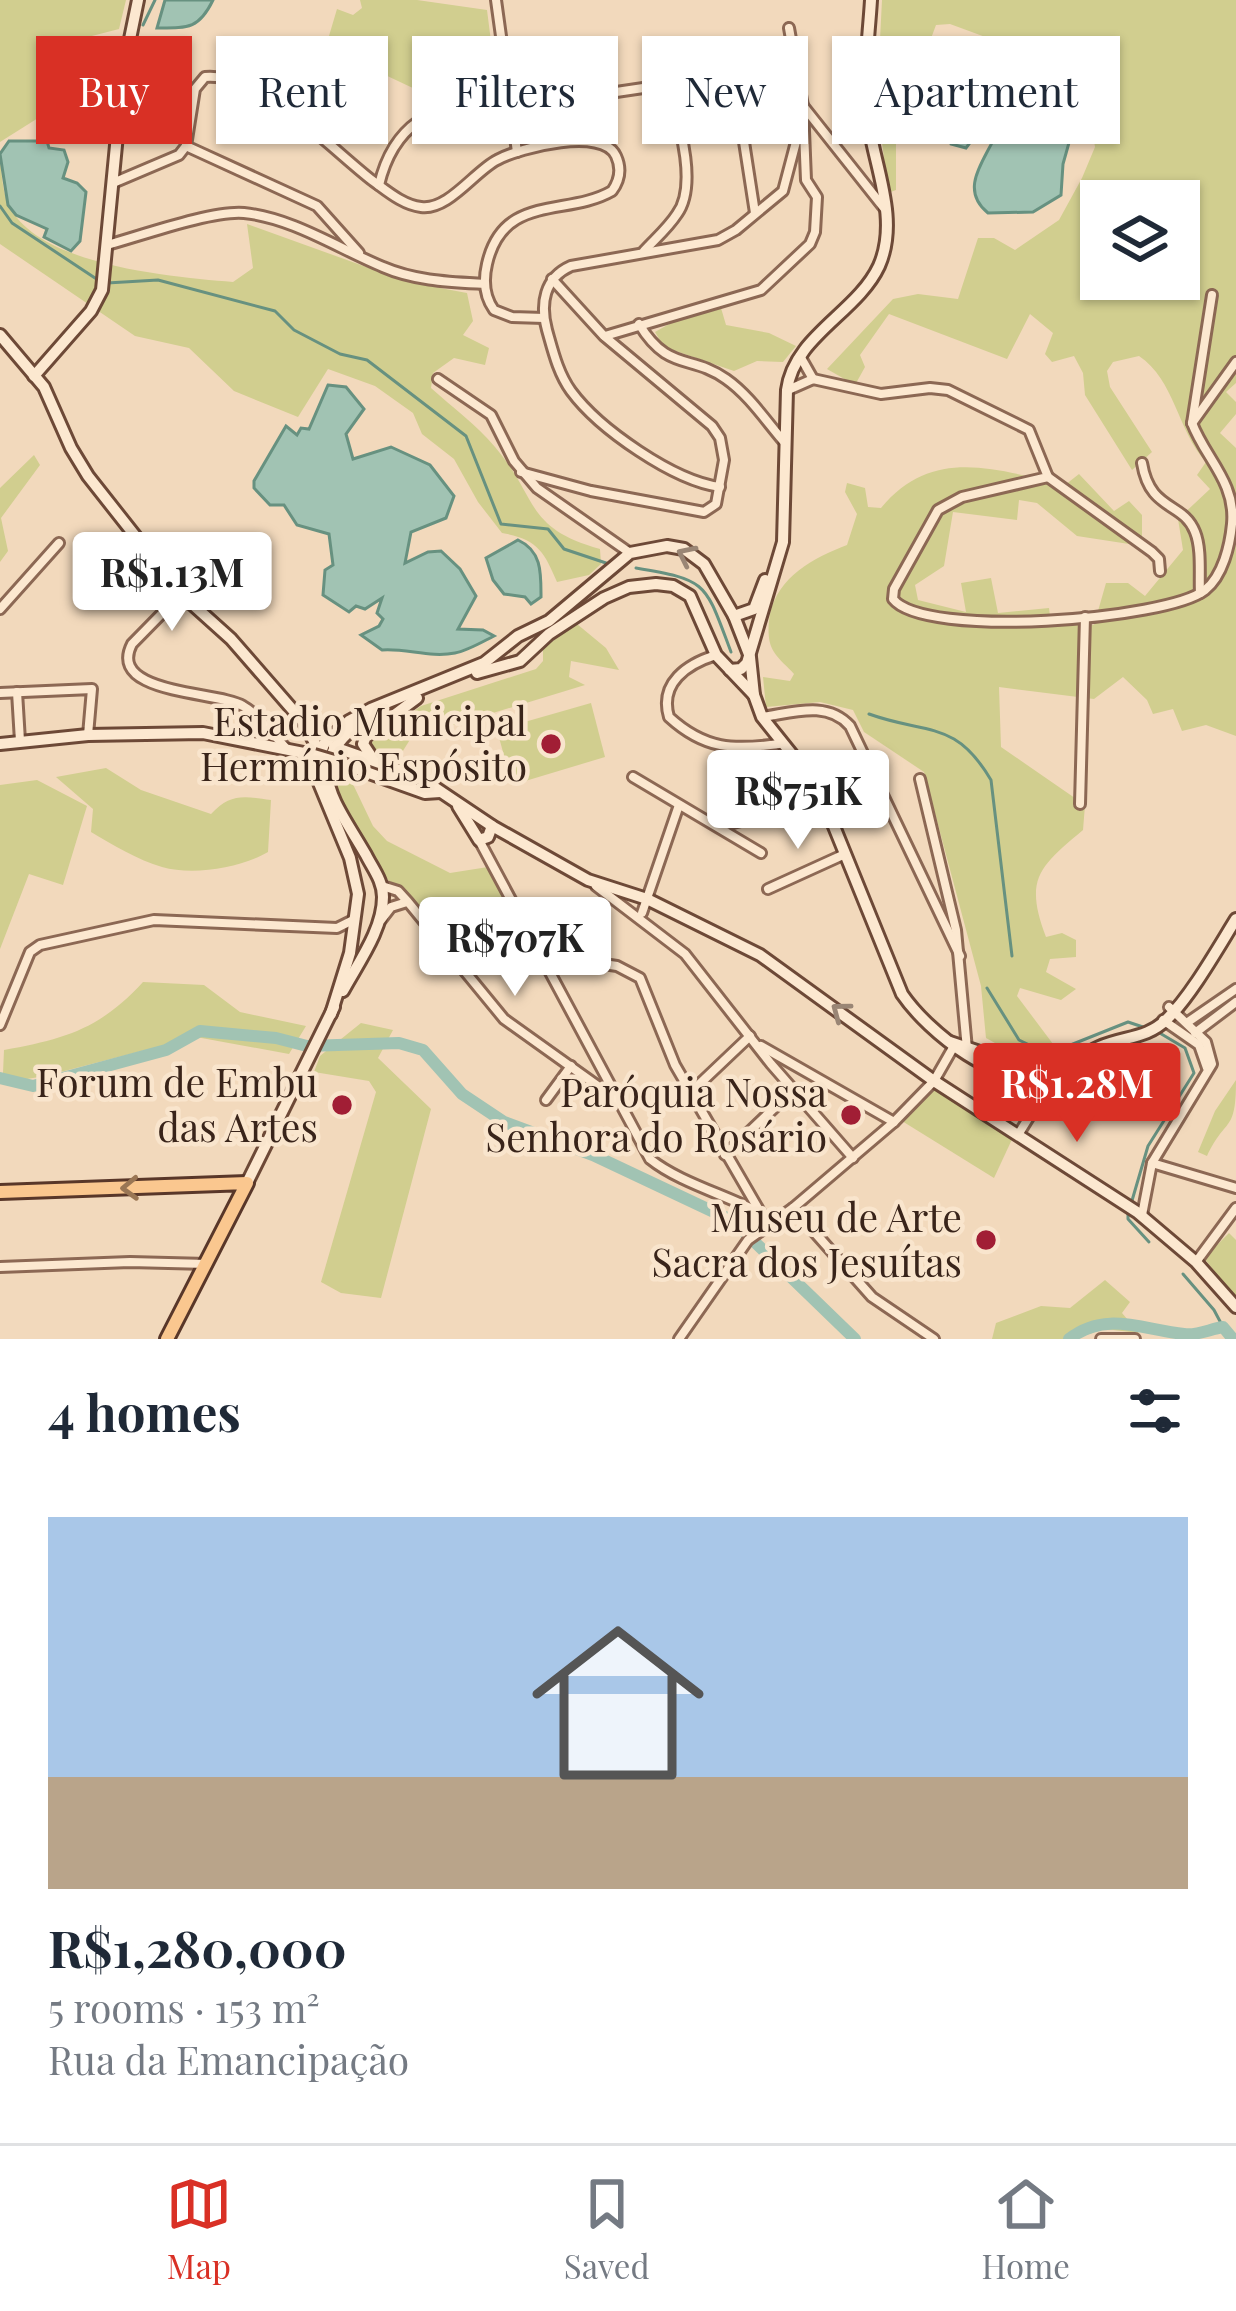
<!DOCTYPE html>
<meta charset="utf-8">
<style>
:root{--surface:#fff;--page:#f2f2f3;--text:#1f2937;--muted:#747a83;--line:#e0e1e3;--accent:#d93025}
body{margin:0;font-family:"Playfair Display",serif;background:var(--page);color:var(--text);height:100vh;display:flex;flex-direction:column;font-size:45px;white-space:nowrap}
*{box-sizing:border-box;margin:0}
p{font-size:39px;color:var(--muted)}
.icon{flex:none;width:66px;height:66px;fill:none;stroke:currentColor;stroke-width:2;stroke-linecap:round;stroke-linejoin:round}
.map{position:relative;height:1339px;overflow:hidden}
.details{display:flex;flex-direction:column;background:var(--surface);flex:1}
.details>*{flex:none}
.top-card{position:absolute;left:36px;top:36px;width:1164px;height:108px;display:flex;gap:24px}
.fabs{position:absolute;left:1080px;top:180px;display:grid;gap:24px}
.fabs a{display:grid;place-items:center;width:120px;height:120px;border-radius:0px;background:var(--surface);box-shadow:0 3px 9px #0004;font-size:60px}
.price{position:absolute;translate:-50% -102px;padding:0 27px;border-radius:12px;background:#fff;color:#222;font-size:39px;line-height:78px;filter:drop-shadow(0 3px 6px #0008)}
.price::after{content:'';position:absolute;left:50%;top:72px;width:36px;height:27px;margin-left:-18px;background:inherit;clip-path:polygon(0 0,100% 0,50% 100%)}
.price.on{background:var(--accent);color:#fff}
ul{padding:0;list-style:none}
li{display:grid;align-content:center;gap:24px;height:636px;padding:0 48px}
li+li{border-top:3px solid var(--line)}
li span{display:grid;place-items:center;height:372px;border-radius:0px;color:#555}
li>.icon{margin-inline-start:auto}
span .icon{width:216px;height:216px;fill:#fffc;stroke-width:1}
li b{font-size:51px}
h2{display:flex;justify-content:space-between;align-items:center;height:144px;padding:0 48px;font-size:51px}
.pill{padding:0 42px;border-radius:0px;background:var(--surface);box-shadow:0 3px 9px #0004;font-size:42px;line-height:108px}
.pill.on{background:var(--accent);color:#fff}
.tab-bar{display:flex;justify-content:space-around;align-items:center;height:168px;border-top:3px solid var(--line);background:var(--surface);font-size:33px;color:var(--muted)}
.tab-bar a{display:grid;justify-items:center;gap:6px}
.tab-bar .on{color:var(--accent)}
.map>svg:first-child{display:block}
</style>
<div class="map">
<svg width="1236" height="1339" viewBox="0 0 1236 1339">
<rect width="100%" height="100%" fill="#f2d9bc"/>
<g fill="#d1ce8f" fill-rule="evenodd">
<polygon points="0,0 126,0 119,29 88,37 73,60 71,86 54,108 0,142"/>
<polygon points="360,0 417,0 487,10 497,89 434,98 381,73 318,73 337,9 353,15 362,8"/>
<path d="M882,0H1236V383L1226,392L1236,402V414L1220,433L1236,448V736L1206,725L1182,731L1173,709L1153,714L1147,700L1123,677L1094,699L999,687L1001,747L1085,805L1083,830C1039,867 1024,879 1046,937L1062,933L1076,940V957L1050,959L1046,972L1076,989L1061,1000L1020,988L1017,996L1053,1044L1048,1058L1036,1060L1013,1053L986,1038L981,986L924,772L864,732L853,710L820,702L766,707L763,677L790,681L794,674C788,667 779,660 774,652C767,642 768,626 770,614C778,577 813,558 847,545L857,514L845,492L847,483L865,488L868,507L881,508C933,445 997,470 1065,485L1079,474L1114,511L1129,501L1142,515V546L1077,536L1037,503L1019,500L1017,520L953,512L944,566L915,585L918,600L966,612L961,583L991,578L998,613L1049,608L1051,625H1094L1106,583H1128L1145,596L1183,550L1178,519L1210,489L1197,475L1206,462C1177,430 1175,380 1139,356L1113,362L1107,371L1110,387L1152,452L1132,470L1085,395L1083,373L1074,356L1052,362L1045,354L1053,333L1030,314L1007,359L889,314L860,355L865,367L855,385L827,369L893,299L918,294L958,299L978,238H994L1015,250L1059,220L1082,178L1095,147L1087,96L1064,66L950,24L936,25L920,68L896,104V190L888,193L877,99ZM1101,201H1179V279H1101Z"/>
<path d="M0,159C2,174 2,191 9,205C37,266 174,277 233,282L253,268L247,224L408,282L467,293L473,321L463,335L489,348L485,365L454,358L433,373L431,388C452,407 477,425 495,447C538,497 524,528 600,549L601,564L589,575L557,582C544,551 537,539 502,533L478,502L454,459L422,434L413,413L375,386L328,369L298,417L234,391L189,348L135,336L0,244Z"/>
<polygon points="721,308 726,325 769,333 796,346 783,362 757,361 734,371 664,347 655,332 687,314"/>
<polygon points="34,455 40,465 1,518 8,551 0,562 0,488"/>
<polygon points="577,624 606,648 619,670 571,661 569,677 585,685 411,738 396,762 371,748 373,739 421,706 536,669 543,661 543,648"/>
<polygon points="591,703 605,757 512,785 497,730"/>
<path d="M106,768L141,790L211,814C230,793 244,796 271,800L268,852C241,868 193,876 162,867C138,860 113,845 91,832L93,809L56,777Z"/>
<polygon points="332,776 350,778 373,826 387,841 450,873 488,867 511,915 496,927 508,954 492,967 485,956 463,945 450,949 416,907 383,875 332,788"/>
<polygon points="37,780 87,806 63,885 29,874 0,949 0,785"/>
<path d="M143,982L204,985L240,1012L306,1026L289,1054L196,1037L45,1076L21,1080L3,1073L4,1050C65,1039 100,1029 143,982Z"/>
<polygon points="361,1023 393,1030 378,1058 431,1109 381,1298 341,1293 321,1282 376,1092 369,1081 314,1072 320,1056"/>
<path d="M1236,1080C1236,1134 1226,1116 1207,1156L1198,1152L1215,1111Z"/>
<polygon points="935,1086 1014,1135 994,1178 902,1121"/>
<polygon points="1229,1233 1236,1240 1236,1299 1204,1258"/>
<polygon points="1105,1280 1130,1302 1122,1313 1139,1333 1105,1329 1073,1339 992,1339 996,1323 1041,1306 1070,1308"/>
</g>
<g fill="#a1c3b3" stroke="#679180" stroke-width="3">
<path d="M165,0H213C199,29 188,28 157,28Z"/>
<path d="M985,60L1035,75L1049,74L1069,92L1072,132L1063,164L1061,195L1033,212L988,213C957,188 987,158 997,132C994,119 989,110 976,106L975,136L966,148L951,144L945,127L971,103L969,74L976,62Z"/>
<polygon points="9,141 47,141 49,148 64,150 68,162 63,178 77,183 86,192 80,241 71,251 44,237 47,229 16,215 8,205 0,154"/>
<path d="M328,385L346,387L364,409L346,434L353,459L391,447L430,465L454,496L446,518L411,532L405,563L428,552L441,551L460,569L476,596L458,629L483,630L494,636C482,642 467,651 455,653C430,658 406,648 382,650L361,635L379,626L383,619L377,613L382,598L365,609L356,606L349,612L323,595L325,570L333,565L329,534L297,525L284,505H270L254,488V481L286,426L297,435L301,428L309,429Z"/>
<path d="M518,540C542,551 541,573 541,597L531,604L525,597L504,594L493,580L486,558Z"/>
</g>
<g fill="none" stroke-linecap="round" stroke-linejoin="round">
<g stroke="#679180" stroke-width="3">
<polyline points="143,25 155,0"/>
<polyline points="0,206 12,223 98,280"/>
<polyline points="107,283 158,280 275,311 294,330 340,354 367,360 466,436 501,524 548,529 564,549 606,563"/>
<path d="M636,568C709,580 705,583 731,652"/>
<path d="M869,714C927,735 955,719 991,780L1012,956"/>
<polyline points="987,988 1019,1040 1048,1054 1128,1022 1149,1029"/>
<polyline points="1131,1204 1148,1146 1194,1073 1185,1048 1158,1032"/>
<polyline points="1128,1213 1128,1219 1149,1242"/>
<polyline points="1183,1274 1214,1310 1223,1327"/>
</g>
<g stroke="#a1c3b3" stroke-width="12">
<polyline points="0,1078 33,1086 166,1050 200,1031 276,1038 307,1046 399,1043 423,1050 462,1094 504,1122 593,1155 733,1221 855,1339"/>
<path d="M1069,1339C1106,1310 1143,1330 1184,1334C1197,1336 1210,1329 1223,1327L1233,1339"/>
</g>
<g stroke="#8c6854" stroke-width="14">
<g id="street">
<polyline points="496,0 517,152"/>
<polyline points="729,45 755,213"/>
<path d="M569,99L650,87L671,98C681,128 697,187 677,214C668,228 655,239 644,251"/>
<polyline points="804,107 884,208"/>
<path d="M186,146L195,89L205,77C261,72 331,149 373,181C387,191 403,205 421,207C448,211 475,171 497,160C521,147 603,127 616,156C622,169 620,180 612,191C567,217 503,193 487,264C483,281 484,296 494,310L512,317L544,318"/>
<polyline points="186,146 317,206 359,253"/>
<polyline points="113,183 179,155 186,146"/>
<path d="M379,185C396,113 442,108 506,89"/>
<path d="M107,245C140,236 213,210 244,213C293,218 339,249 383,267C415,281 451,282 485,284"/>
<path d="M639,324C668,372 691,354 726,379C749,395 766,421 785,443"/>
<polyline points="605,336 761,290 810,244 815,232 817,197 806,180 803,106 789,28"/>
<polyline points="800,356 813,379"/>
<polyline points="438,379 491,415 514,461 537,488 630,553"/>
<path d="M788,390L813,379L881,394L930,388L948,390L1029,430L1048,477L962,497L938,510L894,589L893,599C924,639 1167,620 1205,590C1223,576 1230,545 1232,524C1236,482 1205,458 1192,423"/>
<polyline points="1193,422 1236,362"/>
<polyline points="1192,423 1212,295"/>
<path d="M1142,463C1150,512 1183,501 1195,532C1202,549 1199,575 1200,593"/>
<polyline points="521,472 591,491 704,512 716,504 724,460 720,438 712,426 604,336 552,279"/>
<polyline points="1048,477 1152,552 1159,559 1160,571"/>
<path d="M720,487C674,481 599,429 571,391C558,373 553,351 547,330C540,304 544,278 571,266L718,240L736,230L783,191L802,119"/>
<path d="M181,594L132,644C106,695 219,691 243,706C259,715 272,734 285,747"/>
<polyline points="0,609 59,543"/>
<path d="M716,655C687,664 659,683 669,717C705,750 734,750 779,744"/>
<polyline points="17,692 20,741"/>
<polyline points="0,693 92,689 88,735"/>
<path d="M762,717C792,713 827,700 850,726L960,956"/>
<polyline points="633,777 761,853"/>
<polyline points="920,779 956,930 967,1049"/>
<polyline points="1080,804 1085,617"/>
<polyline points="721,826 777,812 830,817"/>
<path d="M479,840L650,1159C680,1183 727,1195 762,1214"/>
<polyline points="382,886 398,891 408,902 504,1019 616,1099"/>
<polyline points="596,886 685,954 771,1064 853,1158"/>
<polyline points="768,889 845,854"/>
<polyline points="642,913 679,805"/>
<polyline points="381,920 391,907 407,902"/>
<polyline points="543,955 617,966 640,978 675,1065 759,1210"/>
<polyline points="1163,1020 1199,1045 1207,1068"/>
<polyline points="1188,1022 1236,989"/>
<polyline points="0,1025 30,952 40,945 154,920 337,928 355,919"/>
<polyline points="1195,1033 1236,1002"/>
<polyline points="761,1046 894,1122"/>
<polyline points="691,1092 750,1036"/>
<polyline points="546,1100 571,1066"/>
<polyline points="1018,1135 1055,1075"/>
<polyline points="725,1155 793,1090"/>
<polyline points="1152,1163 1236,1188"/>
<polyline points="793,1208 872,1297 934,1339"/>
<polyline points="1142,1215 1152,1163 1212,1064 1206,1042 1169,1007"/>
<polyline points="1196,1262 1236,1208"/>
<polyline points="0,1267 130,1262 207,1264"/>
<polyline points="679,1339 748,1240 793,1208 894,1122 934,1081 954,1046"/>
<polyline points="1101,1339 1135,1339"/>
</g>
</g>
<g stroke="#6d4937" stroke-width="16">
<g id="secondary">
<polyline points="0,335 44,387 71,448 88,476 181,594 231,639 305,724 320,753"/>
<polyline points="34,376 91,311 102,290 123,73 138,0"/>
<polyline points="734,616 754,609 765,580"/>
<path d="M730,670L741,669L747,663L783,542L787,390C794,336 857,313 879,266C902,214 868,154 866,102C864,68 869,34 871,0"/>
<polyline points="477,673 520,661 549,634 604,598 629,587 656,584 673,586 690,596 716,655 754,695"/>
<polyline points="0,744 88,735 203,733 314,755"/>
<polyline points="334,747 419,777 492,826 588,880 647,899 760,955 934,1081 1137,1212 1196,1262 1236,1307"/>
<polyline points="373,759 363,744 366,736 417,698"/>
<polyline points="341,763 425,793 440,792"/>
<polyline points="458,806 479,840 488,837 492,826"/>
<path d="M343,991C358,963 383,930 383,897C383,881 373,869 366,855C332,796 298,763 370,716"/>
<path d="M331,1014L350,953L358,894L350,858L319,783L318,761L324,744L349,721L371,709L484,663L518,636L549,621L630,553L667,546L684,549L704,564L734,616L750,657L754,695L762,717L818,787L902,994C928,1032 1000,1091 1051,1074C1067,1069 1083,1054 1099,1047C1124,1036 1147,1039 1167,1019C1191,996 1218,948 1236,919"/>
<polyline points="950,1042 1025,1067 1063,1066"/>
<polyline points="247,1183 334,1007"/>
</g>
</g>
<g stroke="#593729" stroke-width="18">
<polyline id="primary" points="0,1192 247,1183 167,1339"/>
</g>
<use href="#street" stroke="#fce8d0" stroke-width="8"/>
<use href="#secondary" stroke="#fce8d0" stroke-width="10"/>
<use href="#primary" stroke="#fac78f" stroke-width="12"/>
<g stroke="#6d4937" stroke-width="16" stroke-linecap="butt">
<polyline id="secondary-bridge" points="314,755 341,763"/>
</g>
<use href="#secondary-bridge" stroke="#fce8d0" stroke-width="10"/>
</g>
<defs><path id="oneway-chevron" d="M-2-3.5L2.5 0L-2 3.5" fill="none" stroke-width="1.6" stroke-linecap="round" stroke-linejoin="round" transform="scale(3)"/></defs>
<g stroke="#9a8675">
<use href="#oneway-chevron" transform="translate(686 555) rotate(-154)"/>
<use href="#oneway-chevron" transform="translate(840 1011) rotate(-143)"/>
</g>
<use stroke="#9a7654" href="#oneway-chevron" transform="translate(130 1188) rotate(178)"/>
<g fill="#a11e35" stroke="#f9e5cd" stroke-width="4.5">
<circle cx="551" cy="744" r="12"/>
<circle cx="342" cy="1105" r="12"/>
<circle cx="851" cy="1115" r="12"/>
<circle cx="986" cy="1240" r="12"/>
</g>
<g text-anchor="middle" stroke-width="9" stroke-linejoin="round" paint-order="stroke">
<g font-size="39" fill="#39241a" stroke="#f9e5cd" text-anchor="end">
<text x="527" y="736">Estadio Municipal<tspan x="527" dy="45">Hermínio Espósito</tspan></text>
<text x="318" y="1097">Forum de Embu<tspan x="318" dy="45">das Artes</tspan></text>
<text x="827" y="1107">Paróquia Nossa<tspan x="827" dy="45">Senhora do Rosário</tspan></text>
<text x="962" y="1232">Museu de Arte<tspan x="962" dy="45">Sacra dos Jesuítas</tspan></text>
</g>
</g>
</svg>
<div class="fabs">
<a><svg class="icon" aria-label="layers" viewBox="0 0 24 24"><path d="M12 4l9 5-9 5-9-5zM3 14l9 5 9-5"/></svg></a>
</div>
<b class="price" style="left:172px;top:634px">R$1.13M</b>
<b class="price" style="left:798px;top:852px">R$751K</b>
<b class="price" style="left:515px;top:999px">R$707K</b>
<b class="price on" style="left:1077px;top:1145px">R$1.28M</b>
<div class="top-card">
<a class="pill on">Buy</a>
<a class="pill">Rent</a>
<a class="pill">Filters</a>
<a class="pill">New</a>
<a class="pill">Apartment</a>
</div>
</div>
<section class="details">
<h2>4 homes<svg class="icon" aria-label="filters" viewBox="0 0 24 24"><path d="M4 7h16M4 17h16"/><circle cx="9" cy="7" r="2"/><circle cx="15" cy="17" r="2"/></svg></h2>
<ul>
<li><span style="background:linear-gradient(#a9c7e8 70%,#b9a48a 0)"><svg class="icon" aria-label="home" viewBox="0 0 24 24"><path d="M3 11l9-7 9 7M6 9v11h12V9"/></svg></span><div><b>R$1,280,000</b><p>5 rooms · 153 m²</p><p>Rua da Emancipação</p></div></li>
</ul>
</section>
<nav class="tab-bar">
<a class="on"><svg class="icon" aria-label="map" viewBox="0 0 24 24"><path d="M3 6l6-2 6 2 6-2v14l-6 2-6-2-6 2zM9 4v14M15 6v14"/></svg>Map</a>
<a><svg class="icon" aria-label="saved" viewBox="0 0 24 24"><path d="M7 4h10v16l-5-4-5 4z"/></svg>Saved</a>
<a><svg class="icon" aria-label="home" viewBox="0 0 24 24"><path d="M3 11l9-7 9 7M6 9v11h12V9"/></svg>Home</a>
</nav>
